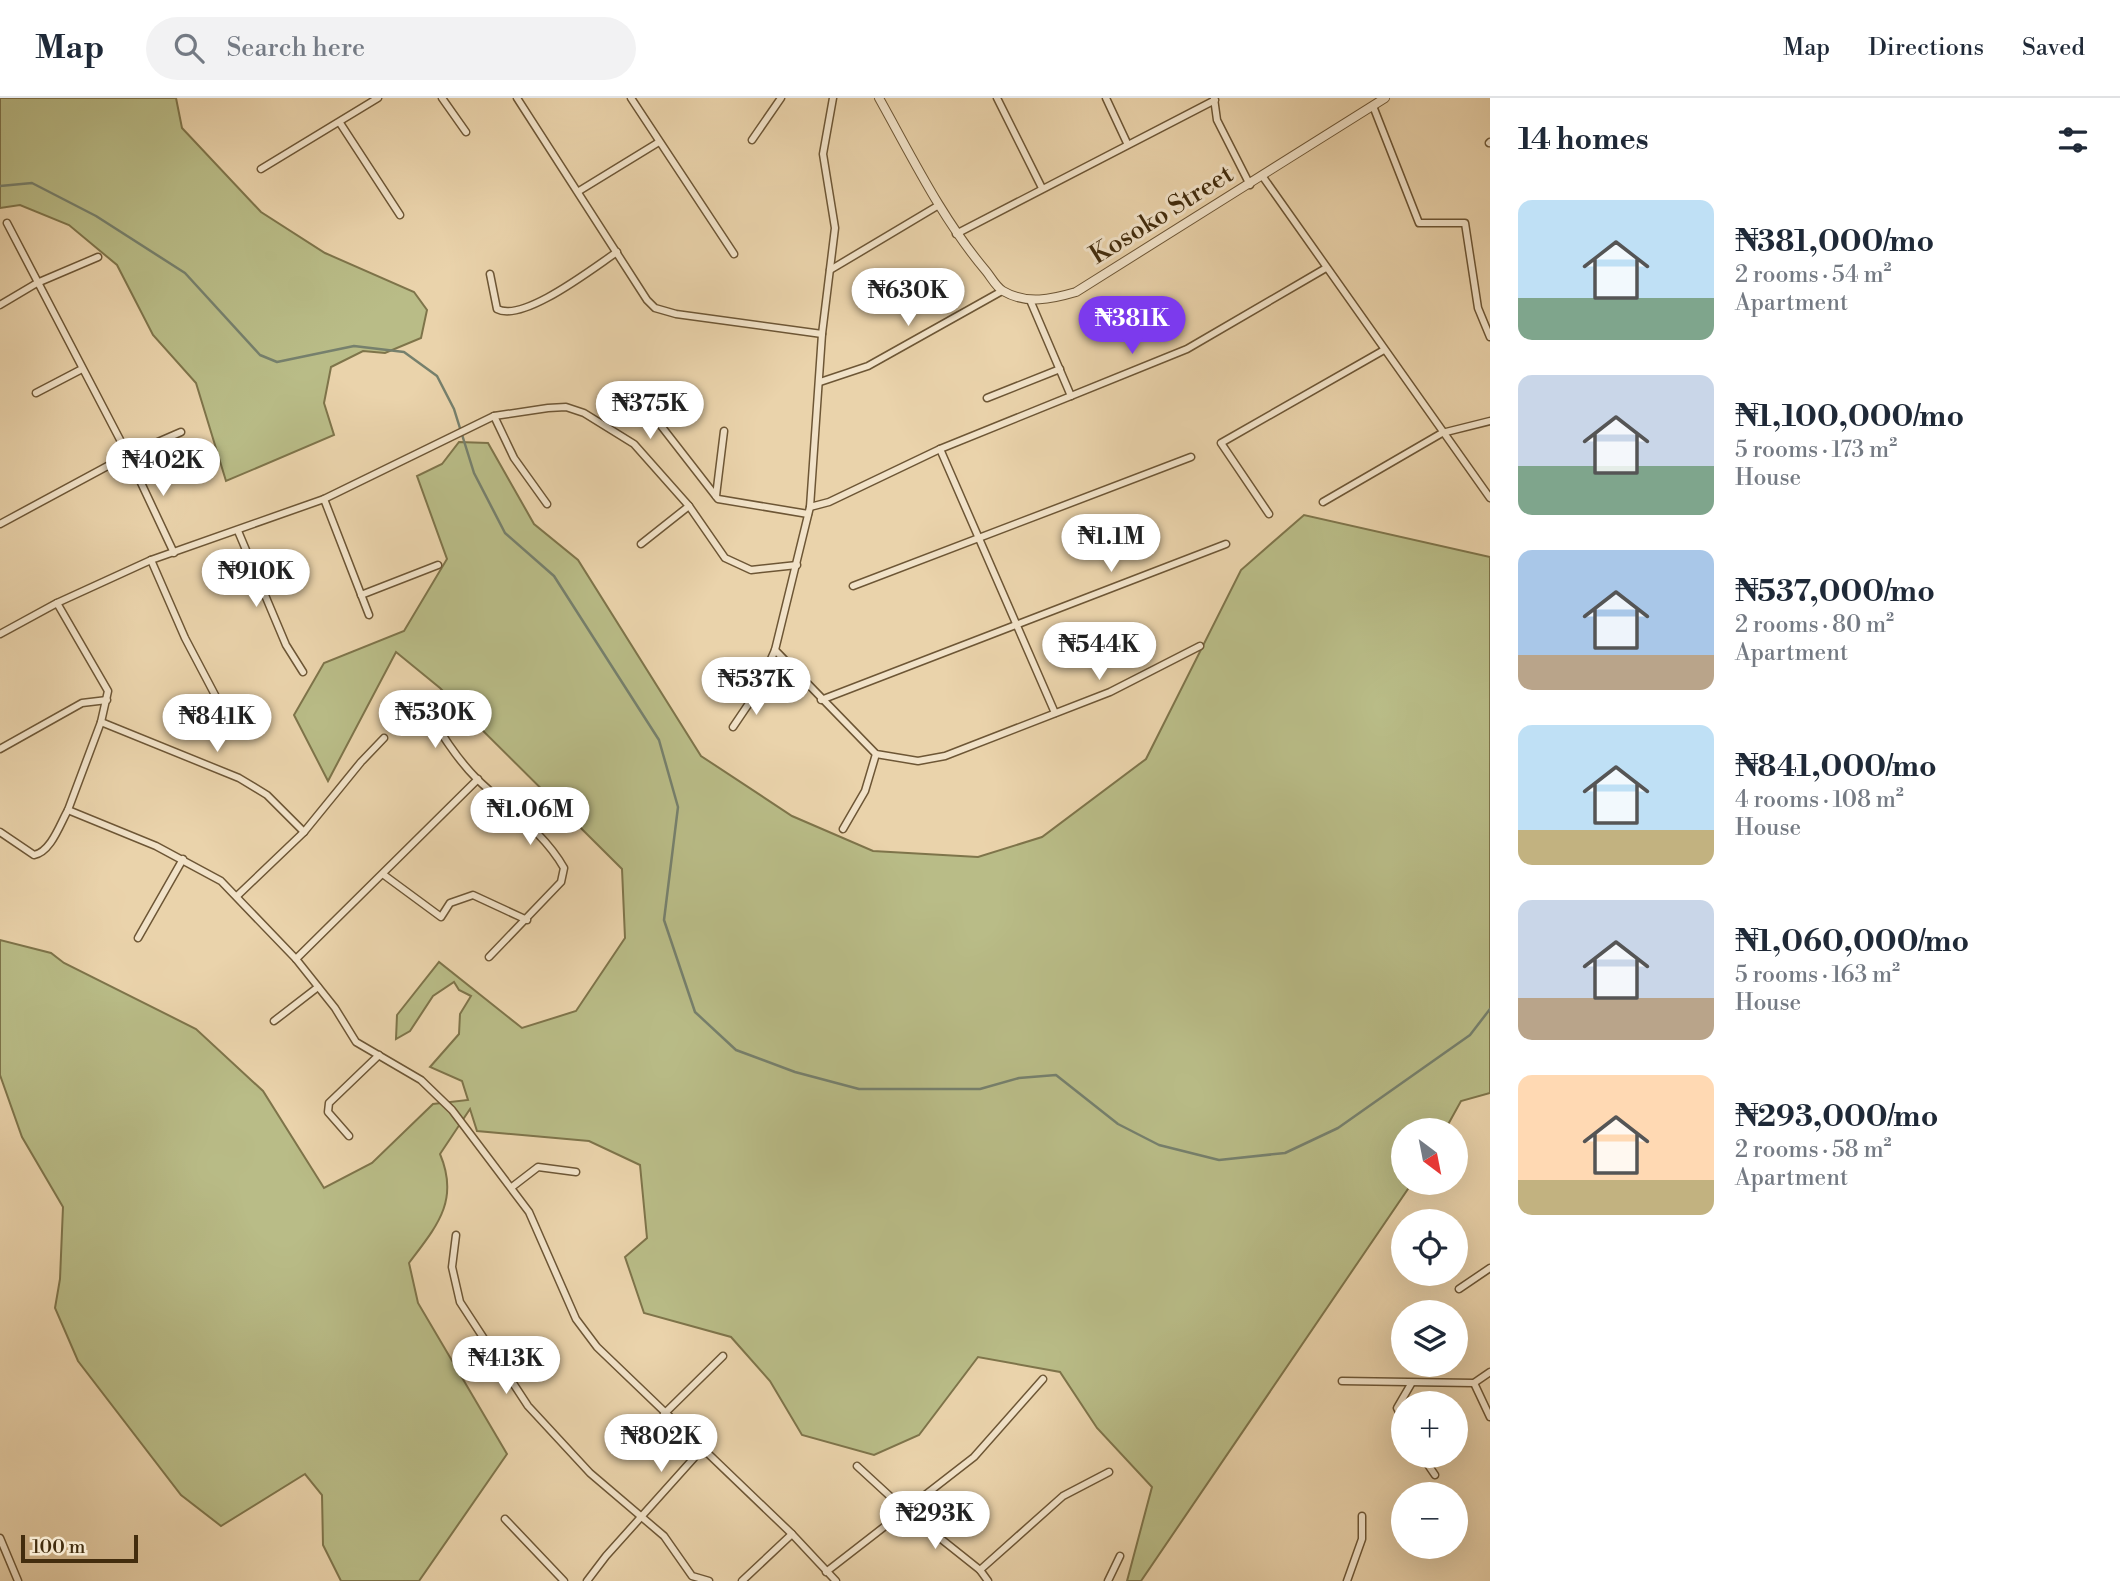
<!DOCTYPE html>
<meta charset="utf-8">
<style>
:root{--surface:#fff;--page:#f2f2f3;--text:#1f2937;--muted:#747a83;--line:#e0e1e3;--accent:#7c3aed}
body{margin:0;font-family:"Libre Bodoni",serif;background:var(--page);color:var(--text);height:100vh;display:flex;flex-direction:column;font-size:26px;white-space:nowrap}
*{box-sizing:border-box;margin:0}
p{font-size:23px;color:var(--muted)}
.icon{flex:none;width:38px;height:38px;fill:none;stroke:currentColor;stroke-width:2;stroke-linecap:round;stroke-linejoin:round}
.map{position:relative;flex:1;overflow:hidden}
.panel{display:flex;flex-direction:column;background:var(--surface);width:630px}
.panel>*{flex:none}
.needle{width:46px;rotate:148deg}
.tools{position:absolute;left:1391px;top:1020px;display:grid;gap:14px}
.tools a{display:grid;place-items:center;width:77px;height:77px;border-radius:50%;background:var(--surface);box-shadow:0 7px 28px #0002;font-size:35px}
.scale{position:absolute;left:21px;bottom:18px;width:117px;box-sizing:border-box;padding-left:7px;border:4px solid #432d0e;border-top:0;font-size:19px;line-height:24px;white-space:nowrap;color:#432d0e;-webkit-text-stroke:5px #f1e2c8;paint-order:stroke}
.price{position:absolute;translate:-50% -60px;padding:0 16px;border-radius:24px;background:#fff;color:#222;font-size:23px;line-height:46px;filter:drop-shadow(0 2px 4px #0008)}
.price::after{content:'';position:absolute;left:50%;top:42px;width:21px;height:16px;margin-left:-10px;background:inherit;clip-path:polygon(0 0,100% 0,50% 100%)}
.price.current{background:var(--accent);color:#fff}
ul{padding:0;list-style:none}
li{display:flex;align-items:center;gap:21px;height:175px;padding:0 28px}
li span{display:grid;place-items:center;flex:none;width:196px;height:140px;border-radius:14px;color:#555}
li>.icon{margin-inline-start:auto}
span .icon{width:84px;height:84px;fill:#fffc;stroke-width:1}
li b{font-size:30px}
h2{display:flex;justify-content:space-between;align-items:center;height:84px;padding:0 28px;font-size:30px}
header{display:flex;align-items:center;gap:42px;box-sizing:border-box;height:98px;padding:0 35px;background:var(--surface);border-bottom:2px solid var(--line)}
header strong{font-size:33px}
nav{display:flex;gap:38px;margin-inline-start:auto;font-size:24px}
.search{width:490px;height:63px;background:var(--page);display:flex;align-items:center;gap:18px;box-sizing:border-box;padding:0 24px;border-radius:38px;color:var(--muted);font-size:26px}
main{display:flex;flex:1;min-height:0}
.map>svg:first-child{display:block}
</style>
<header>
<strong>Map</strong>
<div class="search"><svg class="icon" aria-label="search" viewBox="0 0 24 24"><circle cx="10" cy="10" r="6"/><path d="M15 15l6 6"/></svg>Search here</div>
<nav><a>Map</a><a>Directions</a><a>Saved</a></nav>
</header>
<main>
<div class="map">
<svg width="1490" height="1483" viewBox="0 0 1490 1483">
<rect width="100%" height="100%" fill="#ead3ab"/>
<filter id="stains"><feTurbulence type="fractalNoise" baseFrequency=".00286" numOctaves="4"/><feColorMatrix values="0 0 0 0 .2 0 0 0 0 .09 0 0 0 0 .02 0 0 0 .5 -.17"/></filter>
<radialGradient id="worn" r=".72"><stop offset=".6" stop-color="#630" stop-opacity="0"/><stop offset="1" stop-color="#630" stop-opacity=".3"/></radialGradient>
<g fill="#b9bc87" stroke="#7e744a" stroke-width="2">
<polygon points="0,0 176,0 182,30 261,114 325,155 414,194 427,212 421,240 385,255 363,253 331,269 324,305 334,337 226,383 196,285 153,237 117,167 69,127 20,107 0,110"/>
<path d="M459,344L488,345L534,426L578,462L701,658L792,718L873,753L978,759L1042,739L1146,661L1241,472L1304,417L1490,459V995L1461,1003L1445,1032H1404V1085H1412L1141,1483H1127L1152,1389L1097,1330L1060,1274L978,1259L919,1337L874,1357L802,1337L770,1283L731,1239L644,1215L625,1159L647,1140L640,1067L589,1043L477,1033L470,1011L440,1056C460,1103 436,1129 409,1165L418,1205L507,1356L419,1483H341L323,1447L322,1397L305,1376L221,1428L181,1397L78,1263L55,1210L60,1181L63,1109L22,1039L0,977V842L51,855L64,865L196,931L263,993L324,1090L372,1065L433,1006L468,1002L462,983L430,969L459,936L460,916L471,898L459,892L454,884L433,898L410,933L396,941L397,917L439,864L522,930L576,913L625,840L622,771L440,590L396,554L328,683L294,617L324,565L404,533L447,461L417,378L442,366Z"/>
</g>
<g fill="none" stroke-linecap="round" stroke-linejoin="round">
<polyline stroke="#76806d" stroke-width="2.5" points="0,88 32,85 96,118 185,175 260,257 277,264 354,248 404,254 437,278 454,311 474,375 505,435 554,478 659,642 678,709 664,822 695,914 736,952 795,974 859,991 980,991 1019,980 1056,977 1118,1026 1159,1047 1219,1062 1285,1055 1338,1030 1470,937 1490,911"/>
<g stroke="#6d5635" stroke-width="9">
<g id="minor">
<polyline points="442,0 466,34"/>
<polyline points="517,0 647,202 655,210 676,216 822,236"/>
<polyline points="631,0 734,156"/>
<polyline points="997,0 1042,90"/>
<polyline points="1106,0 1127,45"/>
<polyline points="1214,0 1217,22 1250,87"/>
<polyline points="1373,8 1419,125 1465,125 1478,210 1490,239"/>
<polyline points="340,25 400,117"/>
<polyline points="752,42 781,0"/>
<polyline points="1489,45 1490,44"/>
<polyline points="261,71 378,0"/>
<polyline points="1263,79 1490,400"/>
<polyline points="579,93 659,44"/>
<polyline points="7,125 128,357 174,455"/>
<polyline points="956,136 1215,2"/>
<polyline points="830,172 939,107"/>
<path d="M490,176L497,211C523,225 593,170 617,154"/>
<polyline points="1030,202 1071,298"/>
<polyline points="0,207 37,185 98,159"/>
<polyline points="820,284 868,268 1002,193"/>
<polyline points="36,295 82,271"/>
<polyline points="987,300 1060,271"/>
<polyline points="494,318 514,360 547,406"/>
<polyline points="655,320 718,401 808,416"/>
<polyline points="940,351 1055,615"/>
<polyline points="716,398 724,333"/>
<polyline points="324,401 369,517"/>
<polyline points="1323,404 1442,335 1490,323"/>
<polyline points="810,409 829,404 940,351 1187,251 1326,170"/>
<polyline points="1269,416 1221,345 1384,252"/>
<polyline points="0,426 128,357 181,334"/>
<polyline points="238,433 286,547 303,574"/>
<polyline points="641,446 689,408"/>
<polyline points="151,462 185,540 225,616"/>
<polyline points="797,467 751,472 725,460 689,408 634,346 584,315 566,309 548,310 494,318 324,401 151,462 57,505 108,593 101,624 68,712 156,748 221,783 296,861 335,910 356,944 421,982 452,1012 529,1114 576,1221 597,1249 792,1436 836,1483"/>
<polyline points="853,488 1191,359"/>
<polyline points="361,497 438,467"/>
<polyline points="0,536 57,505"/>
<polyline points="775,552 876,656 918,663 945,658 1110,594 1200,548"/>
<path d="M421,602C438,630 454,658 477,681C507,710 543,733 564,770L561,784L489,859"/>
<polyline points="821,602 1226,446"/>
<polyline points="101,624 239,680 267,697 304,734"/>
<polyline points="733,629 756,595 775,552 810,409 822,236 835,130 823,56 833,0"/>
<polyline points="0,651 82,605 107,602"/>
<polyline points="843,731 865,693 876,656"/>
<path d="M0,734L34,757C51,754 60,726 68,712"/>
<polyline points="384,777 441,819 450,805 473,797 527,822"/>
<polyline points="237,798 304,734 361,664 384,640"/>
<polyline points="138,840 183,761"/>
<polyline points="296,861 478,681"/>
<polyline points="274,923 318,889"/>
<polyline points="349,1038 328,1014 329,1005 379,957"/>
<polyline points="512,1089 538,1069 576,1074"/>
<polyline points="456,1137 452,1169 460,1204 528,1308 590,1375 664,1438 692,1478 709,1483"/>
<polyline points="1459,1191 1490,1170"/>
<polyline points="1342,1283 1474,1285 1490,1274"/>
<polyline points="1474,1285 1490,1319"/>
<polyline points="664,1316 723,1258"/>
<polyline points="1404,1324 1397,1310 1411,1286"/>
<polyline points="1422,1358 1435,1377"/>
<polyline points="857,1368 906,1413 980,1472 988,1483"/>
<polyline points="505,1421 564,1483"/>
<polyline points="0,1440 18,1483"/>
<polyline points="980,1472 1063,1398 1109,1374"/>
<polyline points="826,1474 974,1359 1043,1281"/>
<polyline points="587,1483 606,1458 702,1351"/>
<polyline points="742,1483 792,1436"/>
<polyline points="1108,1483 1120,1458"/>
<polyline points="1347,1483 1362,1441 1362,1418"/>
</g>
</g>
<g stroke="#6d5635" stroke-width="10">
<path id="tertiary" d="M879,0C912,59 942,121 986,173C991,179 996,189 1003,193C1027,207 1052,201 1076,194L1385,0"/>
</g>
<use href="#minor" stroke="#f1e2c8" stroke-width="6"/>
<use href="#tertiary" stroke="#f1e2c8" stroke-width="8"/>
</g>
<g text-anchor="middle" stroke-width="6" stroke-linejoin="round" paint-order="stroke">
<g font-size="26" fill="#432d0e" stroke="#f1e2c8">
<text transform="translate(1161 116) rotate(-32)" y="9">Kosoko Street</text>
</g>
</g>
<rect width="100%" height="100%" filter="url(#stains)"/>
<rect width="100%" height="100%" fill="url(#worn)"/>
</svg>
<div class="tools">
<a><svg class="needle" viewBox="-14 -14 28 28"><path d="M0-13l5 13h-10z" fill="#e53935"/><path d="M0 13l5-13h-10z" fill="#747a83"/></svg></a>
<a><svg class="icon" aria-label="locate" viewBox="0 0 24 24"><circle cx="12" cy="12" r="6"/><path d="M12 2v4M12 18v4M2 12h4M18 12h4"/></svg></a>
<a><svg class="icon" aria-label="layers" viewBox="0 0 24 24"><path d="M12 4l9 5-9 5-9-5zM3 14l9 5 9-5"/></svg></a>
<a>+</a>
<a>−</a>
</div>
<div class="scale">100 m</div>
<b class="price" style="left:908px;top:230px">₦630K</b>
<b class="price current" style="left:1132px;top:258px">₦381K</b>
<b class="price" style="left:650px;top:343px">₦375K</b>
<b class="price" style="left:163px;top:400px">₦402K</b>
<b class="price" style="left:1111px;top:476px">₦1.1M</b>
<b class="price" style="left:256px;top:511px">₦910K</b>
<b class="price" style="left:1099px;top:584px">₦544K</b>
<b class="price" style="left:756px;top:619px">₦537K</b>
<b class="price" style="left:435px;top:652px">₦530K</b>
<b class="price" style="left:217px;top:656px">₦841K</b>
<b class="price" style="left:530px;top:749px">₦1.06M</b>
<b class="price" style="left:506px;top:1298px">₦413K</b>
<b class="price" style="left:661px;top:1376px">₦802K</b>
<b class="price" style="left:935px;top:1453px">₦293K</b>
</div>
<section class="panel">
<h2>14 homes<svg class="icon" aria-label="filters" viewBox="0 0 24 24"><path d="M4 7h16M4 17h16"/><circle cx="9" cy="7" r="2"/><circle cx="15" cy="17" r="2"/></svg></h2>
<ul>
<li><span style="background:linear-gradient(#bfe0f5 70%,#7fa58c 0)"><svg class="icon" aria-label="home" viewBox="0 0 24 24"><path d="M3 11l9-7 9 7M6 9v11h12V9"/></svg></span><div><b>₦381,000/mo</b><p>2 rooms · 54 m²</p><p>Apartment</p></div></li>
<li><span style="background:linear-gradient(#c9d6e8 65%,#7fa58c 0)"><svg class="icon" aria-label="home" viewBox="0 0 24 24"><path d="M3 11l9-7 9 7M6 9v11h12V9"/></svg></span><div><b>₦1,100,000/mo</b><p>5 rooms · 173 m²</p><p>House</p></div></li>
<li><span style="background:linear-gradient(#a9c7e8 75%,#b9a48a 0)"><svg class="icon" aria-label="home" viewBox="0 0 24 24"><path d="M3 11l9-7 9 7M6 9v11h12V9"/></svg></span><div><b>₦537,000/mo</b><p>2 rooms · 80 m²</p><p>Apartment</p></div></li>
<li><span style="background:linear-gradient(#bfe0f5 75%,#c2b280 0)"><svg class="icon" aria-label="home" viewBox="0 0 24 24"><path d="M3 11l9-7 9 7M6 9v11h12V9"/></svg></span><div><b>₦841,000/mo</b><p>4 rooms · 108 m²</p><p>House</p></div></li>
<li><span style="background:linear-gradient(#c9d6e8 70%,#b9a48a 0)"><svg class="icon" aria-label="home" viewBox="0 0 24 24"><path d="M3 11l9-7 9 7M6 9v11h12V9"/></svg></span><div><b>₦1,060,000/mo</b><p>5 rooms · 163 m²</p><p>House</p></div></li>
<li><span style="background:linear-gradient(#ffd9b3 75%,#c2b280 0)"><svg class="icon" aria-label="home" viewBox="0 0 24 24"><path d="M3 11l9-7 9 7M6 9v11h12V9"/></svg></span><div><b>₦293,000/mo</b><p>2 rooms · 58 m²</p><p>Apartment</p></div></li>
</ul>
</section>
</main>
